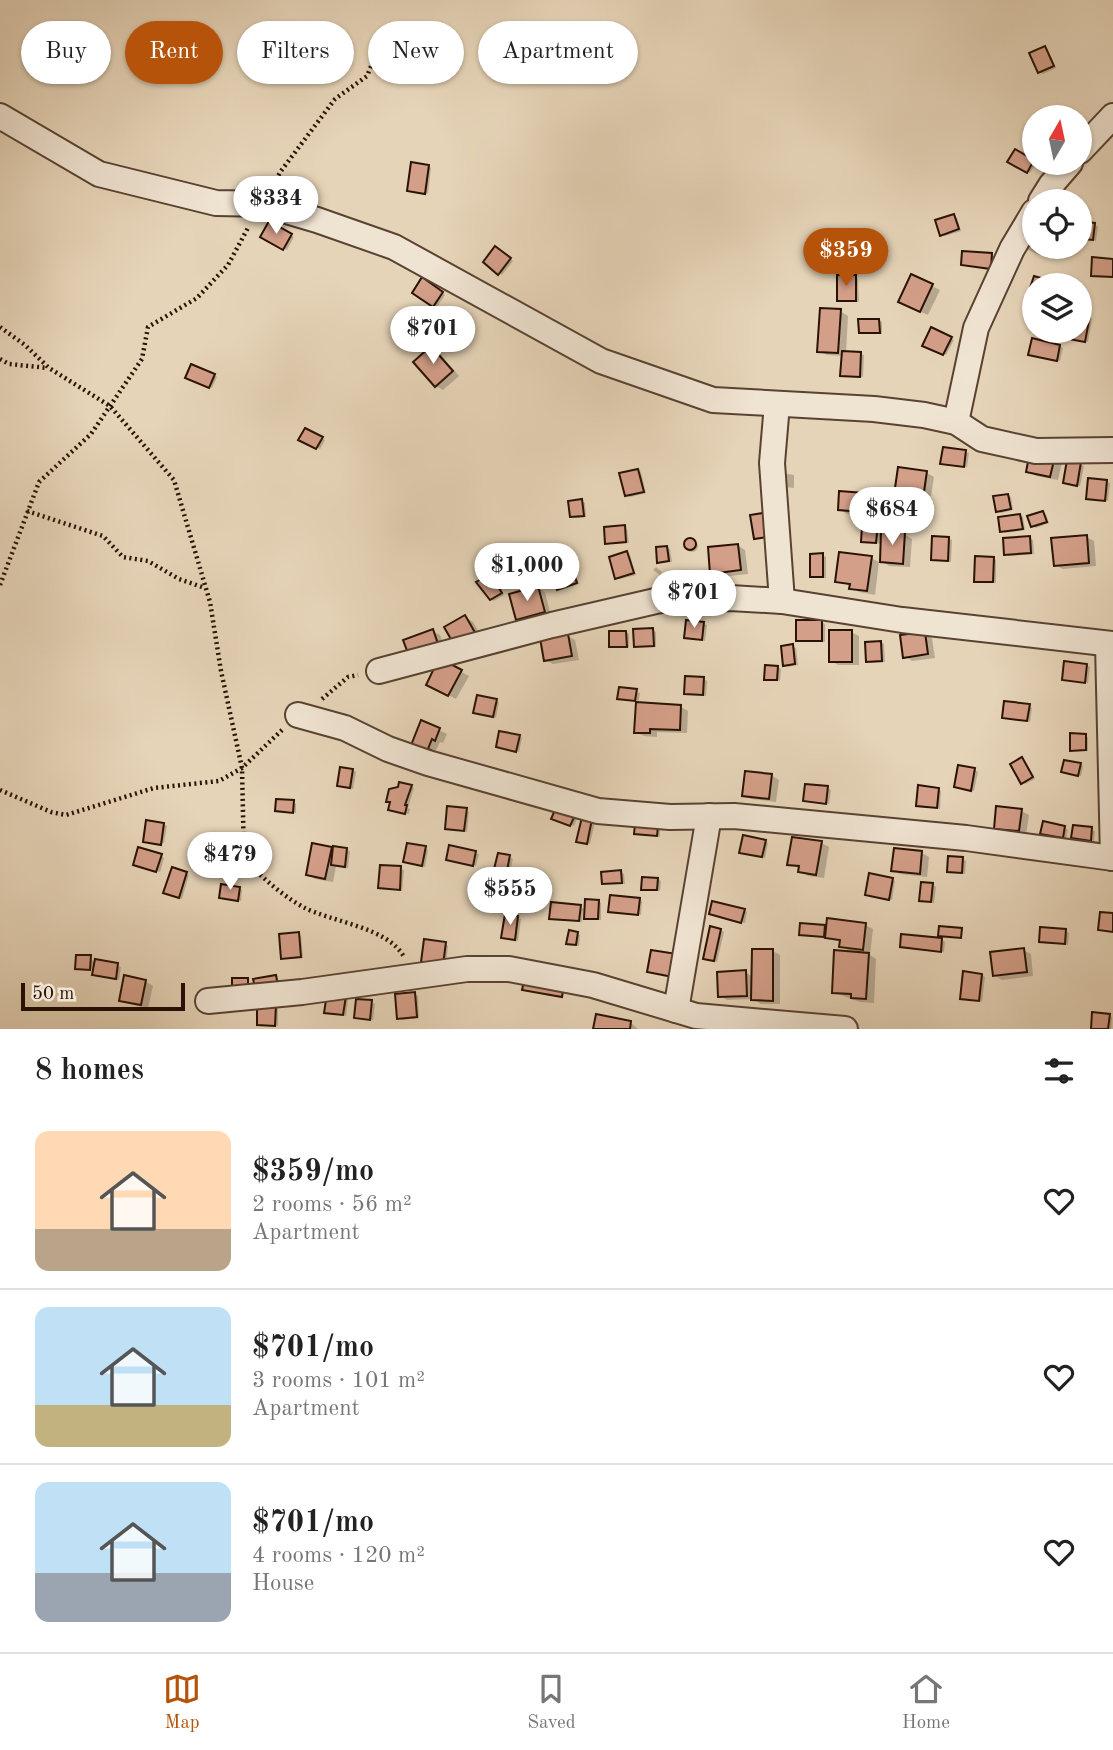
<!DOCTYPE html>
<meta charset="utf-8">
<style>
:root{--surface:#fff;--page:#f2f2f2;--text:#222;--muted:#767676;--line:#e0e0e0;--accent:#b45309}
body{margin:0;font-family:"Old Standard TT",serif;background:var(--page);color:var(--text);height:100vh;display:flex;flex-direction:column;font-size:26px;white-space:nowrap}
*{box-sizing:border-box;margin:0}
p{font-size:23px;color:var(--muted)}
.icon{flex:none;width:38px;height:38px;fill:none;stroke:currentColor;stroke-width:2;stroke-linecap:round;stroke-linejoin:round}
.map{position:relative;height:1029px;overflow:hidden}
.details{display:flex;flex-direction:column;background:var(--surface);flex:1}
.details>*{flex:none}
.guide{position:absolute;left:21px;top:21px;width:700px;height:63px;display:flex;gap:14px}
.needle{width:46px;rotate:9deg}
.fabs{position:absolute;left:1022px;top:105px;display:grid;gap:14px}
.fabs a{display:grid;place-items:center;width:70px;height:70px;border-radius:50%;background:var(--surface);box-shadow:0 2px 5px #0004;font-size:35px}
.scale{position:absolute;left:21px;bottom:18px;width:164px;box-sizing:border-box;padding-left:7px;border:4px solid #2a1204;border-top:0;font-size:19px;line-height:24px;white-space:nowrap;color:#2a1204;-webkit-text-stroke:5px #efe3d1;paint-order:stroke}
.price{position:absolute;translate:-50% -60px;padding:0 16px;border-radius:24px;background:#fff;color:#222;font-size:23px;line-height:46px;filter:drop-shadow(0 2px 4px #0008)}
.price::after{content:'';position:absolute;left:50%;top:42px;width:21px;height:16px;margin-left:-10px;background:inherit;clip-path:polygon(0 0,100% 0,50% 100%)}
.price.current{background:var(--accent);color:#fff}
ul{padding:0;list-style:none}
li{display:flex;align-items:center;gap:21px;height:175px;padding:0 35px}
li+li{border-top:2px solid var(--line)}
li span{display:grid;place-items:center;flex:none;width:196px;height:140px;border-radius:14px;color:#555}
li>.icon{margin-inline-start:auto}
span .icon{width:84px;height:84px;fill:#fffc;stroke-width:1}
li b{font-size:30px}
h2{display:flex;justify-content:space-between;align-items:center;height:84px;padding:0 35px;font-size:30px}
.pill{padding:0 24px;border-radius:32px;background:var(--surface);box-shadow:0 2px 5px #0004;font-size:24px;line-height:63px}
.pill.current{background:var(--accent);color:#fff}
.tabs{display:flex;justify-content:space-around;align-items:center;height:98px;border-top:2px solid var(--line);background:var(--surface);font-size:19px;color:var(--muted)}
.tabs a{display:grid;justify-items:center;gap:4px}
.tabs .current{color:var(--accent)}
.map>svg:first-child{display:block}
</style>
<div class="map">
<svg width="1113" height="1029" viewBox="0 0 1113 1029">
<rect width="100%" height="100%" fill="#e6d4b8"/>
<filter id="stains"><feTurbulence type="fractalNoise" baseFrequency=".00286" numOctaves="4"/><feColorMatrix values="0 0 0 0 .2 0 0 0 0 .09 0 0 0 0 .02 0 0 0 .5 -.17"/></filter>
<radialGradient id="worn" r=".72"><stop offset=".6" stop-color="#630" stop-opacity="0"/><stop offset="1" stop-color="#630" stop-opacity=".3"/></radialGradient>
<g fill="#0003">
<polygon points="1045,48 1048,50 1056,68 1043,74 1039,72"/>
<polygon points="1015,151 1036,164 1030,173 1009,161"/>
<polygon points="428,166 431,168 428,194 409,190"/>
<polygon points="953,216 957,218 961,231 945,236 942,234"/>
<polygon points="270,224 294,237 287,250 263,237"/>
<polygon points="1095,225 1098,227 1096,241 1085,238"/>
<polygon points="1034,231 1034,247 1043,247 1039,255 1023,247"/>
<polygon points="499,250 513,261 502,275 499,273"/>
<polygon points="992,255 995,257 994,269 963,265"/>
<polygon points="912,276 940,290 928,315 907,306"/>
<polygon points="855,277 858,279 859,302 839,300"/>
<polygon points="422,280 445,295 437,307 414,292"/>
<polygon points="840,311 848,316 846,353 864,355 863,377 842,375 843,356 827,355 819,351"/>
<polygon points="1080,315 1092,319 1088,342 1070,338 1072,331 1080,331"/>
<polygon points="879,320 882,322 882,334 860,332"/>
<polygon points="932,329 954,340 946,355 924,345"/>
<polygon points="1060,346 1063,348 1060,361 1034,356"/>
<polygon points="431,348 439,353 459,376 443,390 436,386"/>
<polygon points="214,375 217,377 212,388 190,379"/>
<polygon points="305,430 325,440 320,449 301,439"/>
<polygon points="944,449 969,453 967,467 945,465"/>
<polygon points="1032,453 1062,462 1058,480 1036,476 1028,471"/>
<polygon points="1080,464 1084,466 1080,486 1068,484"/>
<polygon points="900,469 927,473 934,477 931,496 905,491 897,487"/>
<polygon points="638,470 641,472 646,493 630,497 627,495"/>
<polygon points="782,473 794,475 794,488 785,487"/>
<polygon points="1107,482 1110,483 1108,501 1091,499"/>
<polygon points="1008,495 1011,497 1013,510 1001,513 997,511"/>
<polygon points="877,496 885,500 884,511 870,510 869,513 882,516 880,533 904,534 912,539 910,567 889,566 882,561 882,544 863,541 865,515 847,514 840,509"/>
<polygon points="582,501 585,503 586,517 575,518 571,516"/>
<polygon points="1043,512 1046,514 1049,523 1036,528 1033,526"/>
<polygon points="1020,515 1023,517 1025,530 1005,533 1002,531"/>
<polygon points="624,527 627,529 629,543 610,544 607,542"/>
<polygon points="1086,537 1094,541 1096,566 1063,569 1055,565"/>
<polygon points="1030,538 1033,540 1034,554 1009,556 1006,554"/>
<polygon points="949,539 952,540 951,562 932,559"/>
<circle cx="692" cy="546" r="6"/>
<polygon points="737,545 745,550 748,574 720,577 712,573"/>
<polygon points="667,548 670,549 672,562 662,563 659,561"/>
<polygon points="627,553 630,555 636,575 620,579 617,578"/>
<polygon points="823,555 826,557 826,578 815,578 812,576"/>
<polygon points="871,558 879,562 875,595 859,592 851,586 837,581"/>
<polygon points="993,558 996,560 996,583 976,581"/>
<polygon points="568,563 572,564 579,584 561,590 558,589"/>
<polygon points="656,567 662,572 660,575 653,570"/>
<polygon points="490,576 504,595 494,601 491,599"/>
<polygon points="537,588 545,592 551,616 525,623 517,619"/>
<polygon points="465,617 473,622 484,641 465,651"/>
<polygon points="821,622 825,624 825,642 798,640"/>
<polygon points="704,624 707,625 705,641 686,637"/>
<polygon points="652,630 656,632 656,647 635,646"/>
<polygon points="432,631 440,635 447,654 420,664"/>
<polygon points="626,632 629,634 629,647 611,646"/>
<polygon points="851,632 859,636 859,665 838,665 831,661"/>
<polygon points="924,634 932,638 935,658 912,661 905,656"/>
<polygon points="568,636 575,640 579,660 553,664 545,660"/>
<polygon points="881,642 884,644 885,662 871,663 868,661"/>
<polygon points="792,646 796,648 798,665 788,667 785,665"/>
<polygon points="440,661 469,676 456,699 428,684"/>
<polygon points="1086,665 1090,667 1088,683 1064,679"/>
<polygon points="777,667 781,669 780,681 766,679"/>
<polygon points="704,679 707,681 706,696 686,693"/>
<polygon points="620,689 640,693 638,704 681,707 688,711 687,733 657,732 657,737 644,736 636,732 638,702 619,698"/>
<polygon points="496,701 499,702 496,718 475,712"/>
<polygon points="1029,706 1032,708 1030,722 1004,717"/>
<polygon points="439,730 447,734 443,743 440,742 434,754 418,756"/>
<polygon points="1085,735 1088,737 1088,751 1072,750"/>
<polygon points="519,737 522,738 519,752 498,746"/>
<polygon points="1022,759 1035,779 1025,784 1022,782"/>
<polygon points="1080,765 1083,766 1081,776 1063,772"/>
<polygon points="353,770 356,772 353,789 339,785"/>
<polygon points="975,770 978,772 974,791 956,787"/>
<polygon points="771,775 779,780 776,802 751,799 744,795"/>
<polygon points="411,786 414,788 408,808 410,809 409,814 393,811 391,803 388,801"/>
<polygon points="827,788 831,790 829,804 805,800"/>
<polygon points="938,789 941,791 940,809 918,805"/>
<polygon points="293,802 296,804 296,813 277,810"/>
<polygon points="466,810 469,812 467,832 447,828"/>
<polygon points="1021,811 1029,815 1026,835 1003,832 996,828"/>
<polygon points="579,814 574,826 556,820"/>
<polygon points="583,819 595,822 590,844 582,842"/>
<polygon points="164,824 167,826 164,843 146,841"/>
<polygon points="657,827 660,829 660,837 636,834"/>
<polygon points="1074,827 1095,831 1094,841 1073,837"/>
<polygon points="1065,828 1068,830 1066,839 1045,834"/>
<polygon points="226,840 234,844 231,868 208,864 200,860"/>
<polygon points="765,841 768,843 765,858 744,854"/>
<polygon points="821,843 829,847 824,878 808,876 800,871 801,869 789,864"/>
<polygon points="450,847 479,854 476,866 448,859"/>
<polygon points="331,848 350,851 348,868 336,866 333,882 315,879 308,874"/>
<polygon points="425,848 428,850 425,867 405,861"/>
<polygon points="922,853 929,857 927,877 900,874 893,870"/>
<polygon points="161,856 164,858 160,872 138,866"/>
<polygon points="509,857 513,859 509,876 499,874"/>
<polygon points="963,859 966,861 965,874 949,871"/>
<polygon points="381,866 404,870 402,891 380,887"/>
<polygon points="621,872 624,874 625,884 603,883"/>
<polygon points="186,874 189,875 182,899 168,894"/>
<polygon points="658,879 661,881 660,891 643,889"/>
<polygon points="892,879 895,881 892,900 867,894"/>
<polygon points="933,885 936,887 934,903 921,900"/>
<polygon points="239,888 242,890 241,901 221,897"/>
<polygon points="639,899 642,901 641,915 610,911"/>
<polygon points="598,901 601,903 601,920 586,918 586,910 583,910 582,922 551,918 580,907 586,910"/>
<polygon points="744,910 747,912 745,923 714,915"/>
<polygon points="507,916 521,919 518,941 503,937"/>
<polygon points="865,925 873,929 870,955 876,959 874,1003 860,1002 833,992 854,954 841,946 842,942 801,934 824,926 828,928"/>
<polygon points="720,930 724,932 717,962 708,960 705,958"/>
<polygon points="1066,931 1069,933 1068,945 1041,941"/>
<polygon points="298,934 301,936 303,958 286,959 283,958"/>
<polygon points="577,934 580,935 579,946 568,943"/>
<polygon points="942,940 945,942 944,952 902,946"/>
<polygon points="445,944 448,946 446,965 426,963"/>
<polygon points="1023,950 1031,954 1033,976 1002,980 994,975"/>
<polygon points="773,951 780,955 780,1004 761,1004 753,999 727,1000 720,996 745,972 753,977"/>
<polygon points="90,957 93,961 121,967 119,980 97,976 94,974 95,970 77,968"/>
<polygon points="982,975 985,977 982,1002 962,998"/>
<polygon points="145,981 153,986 148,1008 129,1004 121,1000"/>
<polygon points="414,994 418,996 419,1018 402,1020 398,1018"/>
<polygon points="345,998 348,1000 346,1016 329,1014"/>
<polygon points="371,1002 375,1004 373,1020 359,1019"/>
<polygon points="275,1006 278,1007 278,1026 258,1024"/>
<polygon points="1109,1015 1112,1017 1111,1029 1093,1029"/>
<polygon points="631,1023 638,1029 595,1029"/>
</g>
<g fill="#d49f89" stroke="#2a1204" stroke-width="2">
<polygon points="1045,46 1054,66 1038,73 1029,53"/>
<polygon points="1015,149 1034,160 1027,173 1007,162"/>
<polygon points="411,162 429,165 425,194 407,191"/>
<polygon points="954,214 959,229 940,236 935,220"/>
<polygon points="269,221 292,234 283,250 260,237"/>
<polygon points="1085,222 1095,223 1093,240 1083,239"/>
<polygon points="495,246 511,258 498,275 483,262"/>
<polygon points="962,251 992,253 991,269 961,265"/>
<polygon points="1092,257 1113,259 1113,277 1091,276"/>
<polygon points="911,274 933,284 920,312 898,302"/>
<rect x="837" y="275" width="19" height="26"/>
<polygon points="1034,276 1055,282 1055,285 1034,285 1034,292 1029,291"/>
<polygon points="422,277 443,292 433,307 412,293"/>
<polygon points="820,308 841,309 838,353 817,352"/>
<polygon points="1080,314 1090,315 1085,342 1069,339 1070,331 1080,331"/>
<polygon points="858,319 879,319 880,333 859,333"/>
<polygon points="931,327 952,337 943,355 922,346"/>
<polygon points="1032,338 1060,345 1057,361 1028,355"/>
<polygon points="431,346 453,371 435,387 413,362"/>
<polygon points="842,351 861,352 860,377 840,376"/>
<polygon points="191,364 215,374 209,388 185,378"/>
<polygon points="305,428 323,437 316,449 298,440"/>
<polygon points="943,447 966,450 964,467 940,464"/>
<polygon points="1030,451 1055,456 1050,477 1026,472"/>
<polygon points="1067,460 1081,462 1077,486 1063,483"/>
<polygon points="898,467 927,471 924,492 895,488"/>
<polygon points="638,469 644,492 625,496 619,473"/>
<polygon points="1088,478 1107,480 1105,501 1086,499"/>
<polygon points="839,491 878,494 877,507 863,507 862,512 838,510"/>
<polygon points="1008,494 1011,509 996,512 993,496"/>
<polygon points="582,499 584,516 570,517 568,501"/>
<polygon points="863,511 879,513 876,543 861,542"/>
<polygon points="1043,511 1047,522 1031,527 1027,516"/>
<polygon points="763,513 768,537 754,539 750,515"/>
<polygon points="1020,514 1023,529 1000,532 998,517"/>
<polygon points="625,525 626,542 605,544 604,527"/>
<polygon points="881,531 905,532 903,564 880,562"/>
<polygon points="1087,535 1089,563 1054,566 1051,538"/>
<polygon points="932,536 949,537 948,561 931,560"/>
<polygon points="1030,536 1031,553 1004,555 1003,538"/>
<circle cx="690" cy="544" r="6"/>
<polygon points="738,544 741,570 710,574 708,547"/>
<polygon points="667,546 669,561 657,563 656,547"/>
<polygon points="627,551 634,573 615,579 609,557"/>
<polygon points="839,552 872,556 867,591 849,589 850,584 835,582"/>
<polygon points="823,553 823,577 810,577 810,554"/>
<polygon points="975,556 994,557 993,582 974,582"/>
<polygon points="569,561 577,583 557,590 549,567"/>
<polygon points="490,574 502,593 490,600 476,582"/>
<polygon points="538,586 545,612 516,620 509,594"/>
<polygon points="465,615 477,636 456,648 444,627"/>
<polygon points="686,620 704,622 702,640 684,638"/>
<rect x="796" y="620" width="26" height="21"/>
<polygon points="653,628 654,646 634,647 633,629"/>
<polygon points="433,629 440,650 411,661 403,640"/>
<rect x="829" y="630" width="23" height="32"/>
<polygon points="609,631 626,631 627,647 609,647"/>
<polygon points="925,632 928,654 903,658 900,635"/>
<polygon points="568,634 572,656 544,661 540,638"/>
<polygon points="881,641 882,661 866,662 865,642"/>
<polygon points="793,644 795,664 783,666 781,646"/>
<polygon points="439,658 462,670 448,696 426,685"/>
<polygon points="1064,661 1087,664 1085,683 1062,680"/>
<polygon points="765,665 778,666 777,680 764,680"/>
<polygon points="685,676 704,677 703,695 684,694"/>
<polygon points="619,687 637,689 635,701 617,699"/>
<polygon points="477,695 497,699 493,717 473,713"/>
<polygon points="1004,701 1030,704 1027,721 1002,718"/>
<polygon points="636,702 681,705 680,730 650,729 650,733 634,733"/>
<polygon points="421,720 440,728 435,741 432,739 428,749 431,750 426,760 408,753"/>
<polygon points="499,731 520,735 516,752 496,747"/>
<polygon points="1070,733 1086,734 1086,750 1070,751"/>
<polygon points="1022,757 1033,777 1021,784 1010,764"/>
<polygon points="1064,760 1081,763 1078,776 1061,772"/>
<polygon points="958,765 975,768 971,791 954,787"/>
<polygon points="340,767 353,769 350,788 337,786"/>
<polygon points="745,771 772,774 769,799 742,796"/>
<polygon points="399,782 412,785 405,805 407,805 405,814 388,810 390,802 386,802 389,789 398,787"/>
<polygon points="805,784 828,786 826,804 803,801"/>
<polygon points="918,785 939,788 937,808 916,806"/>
<polygon points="276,799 294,800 293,813 275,811"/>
<polygon points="558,803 577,811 570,826 551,819"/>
<polygon points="447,806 467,808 464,831 445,829"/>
<polygon points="996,806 1022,809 1019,831 994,829"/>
<polygon points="582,817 592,819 587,844 576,842"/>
<polygon points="146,820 164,823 161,845 143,842"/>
<polygon points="1043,821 1065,826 1063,838 1040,834"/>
<polygon points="635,824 658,826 657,836 634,834"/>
<polygon points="1073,825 1092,827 1091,841 1071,838"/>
<polygon points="202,835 227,838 223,864 198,861"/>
<polygon points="743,835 766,840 762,857 739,853"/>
<polygon points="792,837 822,841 816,875 798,872 799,866 787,865"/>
<polygon points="312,843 332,847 325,879 306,875"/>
<polygon points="407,843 426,846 422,866 403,862"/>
<polygon points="449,845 476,851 473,866 446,860"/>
<polygon points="333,846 347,848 345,867 331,865"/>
<polygon points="138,847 162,854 156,872 133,865"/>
<polygon points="894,848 922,851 920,874 891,871"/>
<polygon points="498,853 510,855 506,876 493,873"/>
<polygon points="948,856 963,857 962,873 947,872"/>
<polygon points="380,865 401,866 400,890 378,888"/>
<polygon points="172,867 187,872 179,898 163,893"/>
<polygon points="621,870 622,883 602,884 601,872"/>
<polygon points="869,873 893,878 889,900 865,895"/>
<polygon points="642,877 658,878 657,890 641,890"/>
<polygon points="921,882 933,883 931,902 919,901"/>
<polygon points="221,884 240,887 238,901 219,898"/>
<polygon points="610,895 640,898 638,915 608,912"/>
<polygon points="585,899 599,900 598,919 584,919"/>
<polygon points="712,901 745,909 741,923 709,914"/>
<polygon points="551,902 581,905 579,921 549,919"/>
<polygon points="1100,912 1113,913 1113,932 1098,930"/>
<polygon points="505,914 518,916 515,940 501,938"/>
<polygon points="827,918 866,923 863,950 839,947 840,940 825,938"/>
<polygon points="800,923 825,925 824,937 799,935"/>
<polygon points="710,926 721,929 714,961 703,959"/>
<polygon points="939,926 962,928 961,938 938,936"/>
<polygon points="1040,927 1066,929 1065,944 1039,942"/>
<polygon points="569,930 578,932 576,945 566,944"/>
<polygon points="299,932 301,957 281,959 279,934"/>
<polygon points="901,934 942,938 941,952 900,947"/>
<polygon points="424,939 446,942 443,965 421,962"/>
<polygon points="1024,948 1027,972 993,976 990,952"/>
<polygon points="752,949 773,949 773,1001 751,1000"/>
<polygon points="651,950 677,954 673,977 647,972"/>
<polygon points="834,950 869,953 866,999 851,998 851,994 832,993"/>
<polygon points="76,955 91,955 90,970 75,969"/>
<polygon points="95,959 118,963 116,979 92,975"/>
<polygon points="746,970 747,996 718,997 717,972"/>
<polygon points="963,971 982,974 979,1001 960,999"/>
<polygon points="124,975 146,980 141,1005 119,1001"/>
<polygon points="276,975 279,991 257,995 253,979"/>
<polygon points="525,977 564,985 562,997 522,990"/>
<rect x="232" y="978" width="16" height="14"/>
<polygon points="415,992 417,1017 397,1019 395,994"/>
<polygon points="327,993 346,996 343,1015 324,1013"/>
<polygon points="356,999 372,1000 370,1020 354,1018"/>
<polygon points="257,1003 276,1004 275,1026 257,1025"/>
<polygon points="1092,1012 1110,1014 1108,1029 1091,1029"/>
<polygon points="596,1014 631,1021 630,1029 593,1029"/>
</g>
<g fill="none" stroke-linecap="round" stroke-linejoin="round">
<g stroke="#594231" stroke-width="28">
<g id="street">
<polyline points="0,116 99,174 216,203 263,204 317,220 394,247 601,361 713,400 874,409 924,415 956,422 982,439 1036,451 1113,450"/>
<polyline points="1080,151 1113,116"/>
<polyline points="1041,201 1051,185 1070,163"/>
<polyline points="777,404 772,463 782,601"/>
<polyline points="956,422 976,328 1012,249 1034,212"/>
<polyline points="1108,644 1113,858"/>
<polyline points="379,671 552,625 660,600 730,598 782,601 902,620 1113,644"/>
<polyline points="298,715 345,728 388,749 428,763 598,811 670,817 734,816 966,838 1113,858"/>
<polyline points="208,1001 302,992 467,969 509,969 593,985 696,1016 845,1029"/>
<polyline points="676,1010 709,816"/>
</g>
</g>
<g stroke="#2a1204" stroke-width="4.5" stroke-dasharray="2 3.5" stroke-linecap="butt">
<polyline points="273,185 281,171 335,99 367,76 386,30"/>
<path d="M0,327L25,345L49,368L110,406L174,480L210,602L221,671L242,768L244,859C262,877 280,894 303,907C331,922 388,927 404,957"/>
<polyline points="0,359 9,364 48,368"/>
<polyline points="27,511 103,536 123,557 148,561 179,579 205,588"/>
<polyline points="0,585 39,482 91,434 142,359 148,327 197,298 228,265 249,226"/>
<polyline points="322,699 348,677 358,675"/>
<polyline points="0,790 51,812 66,815 154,788 219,781 242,768 282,730"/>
</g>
<use href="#street" stroke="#efe3d1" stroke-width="24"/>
</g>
<rect width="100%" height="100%" filter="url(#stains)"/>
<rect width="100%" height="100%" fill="url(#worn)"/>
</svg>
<div class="fabs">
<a><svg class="needle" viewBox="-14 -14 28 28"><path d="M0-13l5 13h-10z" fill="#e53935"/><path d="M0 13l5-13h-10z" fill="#767676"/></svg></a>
<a><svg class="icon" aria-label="locate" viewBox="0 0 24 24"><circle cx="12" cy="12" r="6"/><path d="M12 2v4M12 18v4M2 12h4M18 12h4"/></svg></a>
<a><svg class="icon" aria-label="layers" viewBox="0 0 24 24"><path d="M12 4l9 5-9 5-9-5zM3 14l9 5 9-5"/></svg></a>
</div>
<div class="scale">50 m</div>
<b class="price" style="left:276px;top:236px">$334</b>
<b class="price current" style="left:846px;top:288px">$359</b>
<b class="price" style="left:433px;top:366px">$701</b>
<b class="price" style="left:892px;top:547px">$684</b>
<b class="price" style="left:527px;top:603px">$1,000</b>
<b class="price" style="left:694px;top:630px">$701</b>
<b class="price" style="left:230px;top:892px">$479</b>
<b class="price" style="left:510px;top:927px">$555</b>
<div class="guide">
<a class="pill">Buy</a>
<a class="pill current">Rent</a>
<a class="pill">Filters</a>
<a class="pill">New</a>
<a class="pill">Apartment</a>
</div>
</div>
<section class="details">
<h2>8 homes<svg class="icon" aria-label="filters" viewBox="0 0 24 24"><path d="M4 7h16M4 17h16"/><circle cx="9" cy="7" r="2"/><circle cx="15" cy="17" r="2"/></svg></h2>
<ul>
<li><span style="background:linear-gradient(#ffd9b3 70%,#b9a48a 0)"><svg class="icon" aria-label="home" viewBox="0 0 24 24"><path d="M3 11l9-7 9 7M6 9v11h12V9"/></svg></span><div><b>$359/mo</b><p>2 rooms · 56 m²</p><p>Apartment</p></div><svg class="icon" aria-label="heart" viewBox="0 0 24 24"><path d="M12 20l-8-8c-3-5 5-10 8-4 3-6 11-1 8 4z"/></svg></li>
<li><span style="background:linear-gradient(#bfe0f5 70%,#c2b280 0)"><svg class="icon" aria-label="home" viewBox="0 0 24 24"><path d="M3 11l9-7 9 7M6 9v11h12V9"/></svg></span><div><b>$701/mo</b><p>3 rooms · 101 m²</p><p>Apartment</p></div><svg class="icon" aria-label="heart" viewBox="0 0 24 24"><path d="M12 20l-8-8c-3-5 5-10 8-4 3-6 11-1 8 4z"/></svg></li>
<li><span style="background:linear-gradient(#bfe0f5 65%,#9aa5b1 0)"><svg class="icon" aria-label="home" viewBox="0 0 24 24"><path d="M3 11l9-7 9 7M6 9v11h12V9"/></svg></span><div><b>$701/mo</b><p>4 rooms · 120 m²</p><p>House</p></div><svg class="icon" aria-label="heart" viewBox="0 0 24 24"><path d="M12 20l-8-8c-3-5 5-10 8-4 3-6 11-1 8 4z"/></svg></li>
</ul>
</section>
<nav class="tabs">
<a class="current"><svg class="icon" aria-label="map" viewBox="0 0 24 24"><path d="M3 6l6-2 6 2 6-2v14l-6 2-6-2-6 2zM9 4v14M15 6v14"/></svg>Map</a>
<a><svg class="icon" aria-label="saved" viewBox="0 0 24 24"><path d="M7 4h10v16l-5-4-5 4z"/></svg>Saved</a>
<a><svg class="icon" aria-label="home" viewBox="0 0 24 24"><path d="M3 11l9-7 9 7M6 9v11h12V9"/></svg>Home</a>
</nav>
